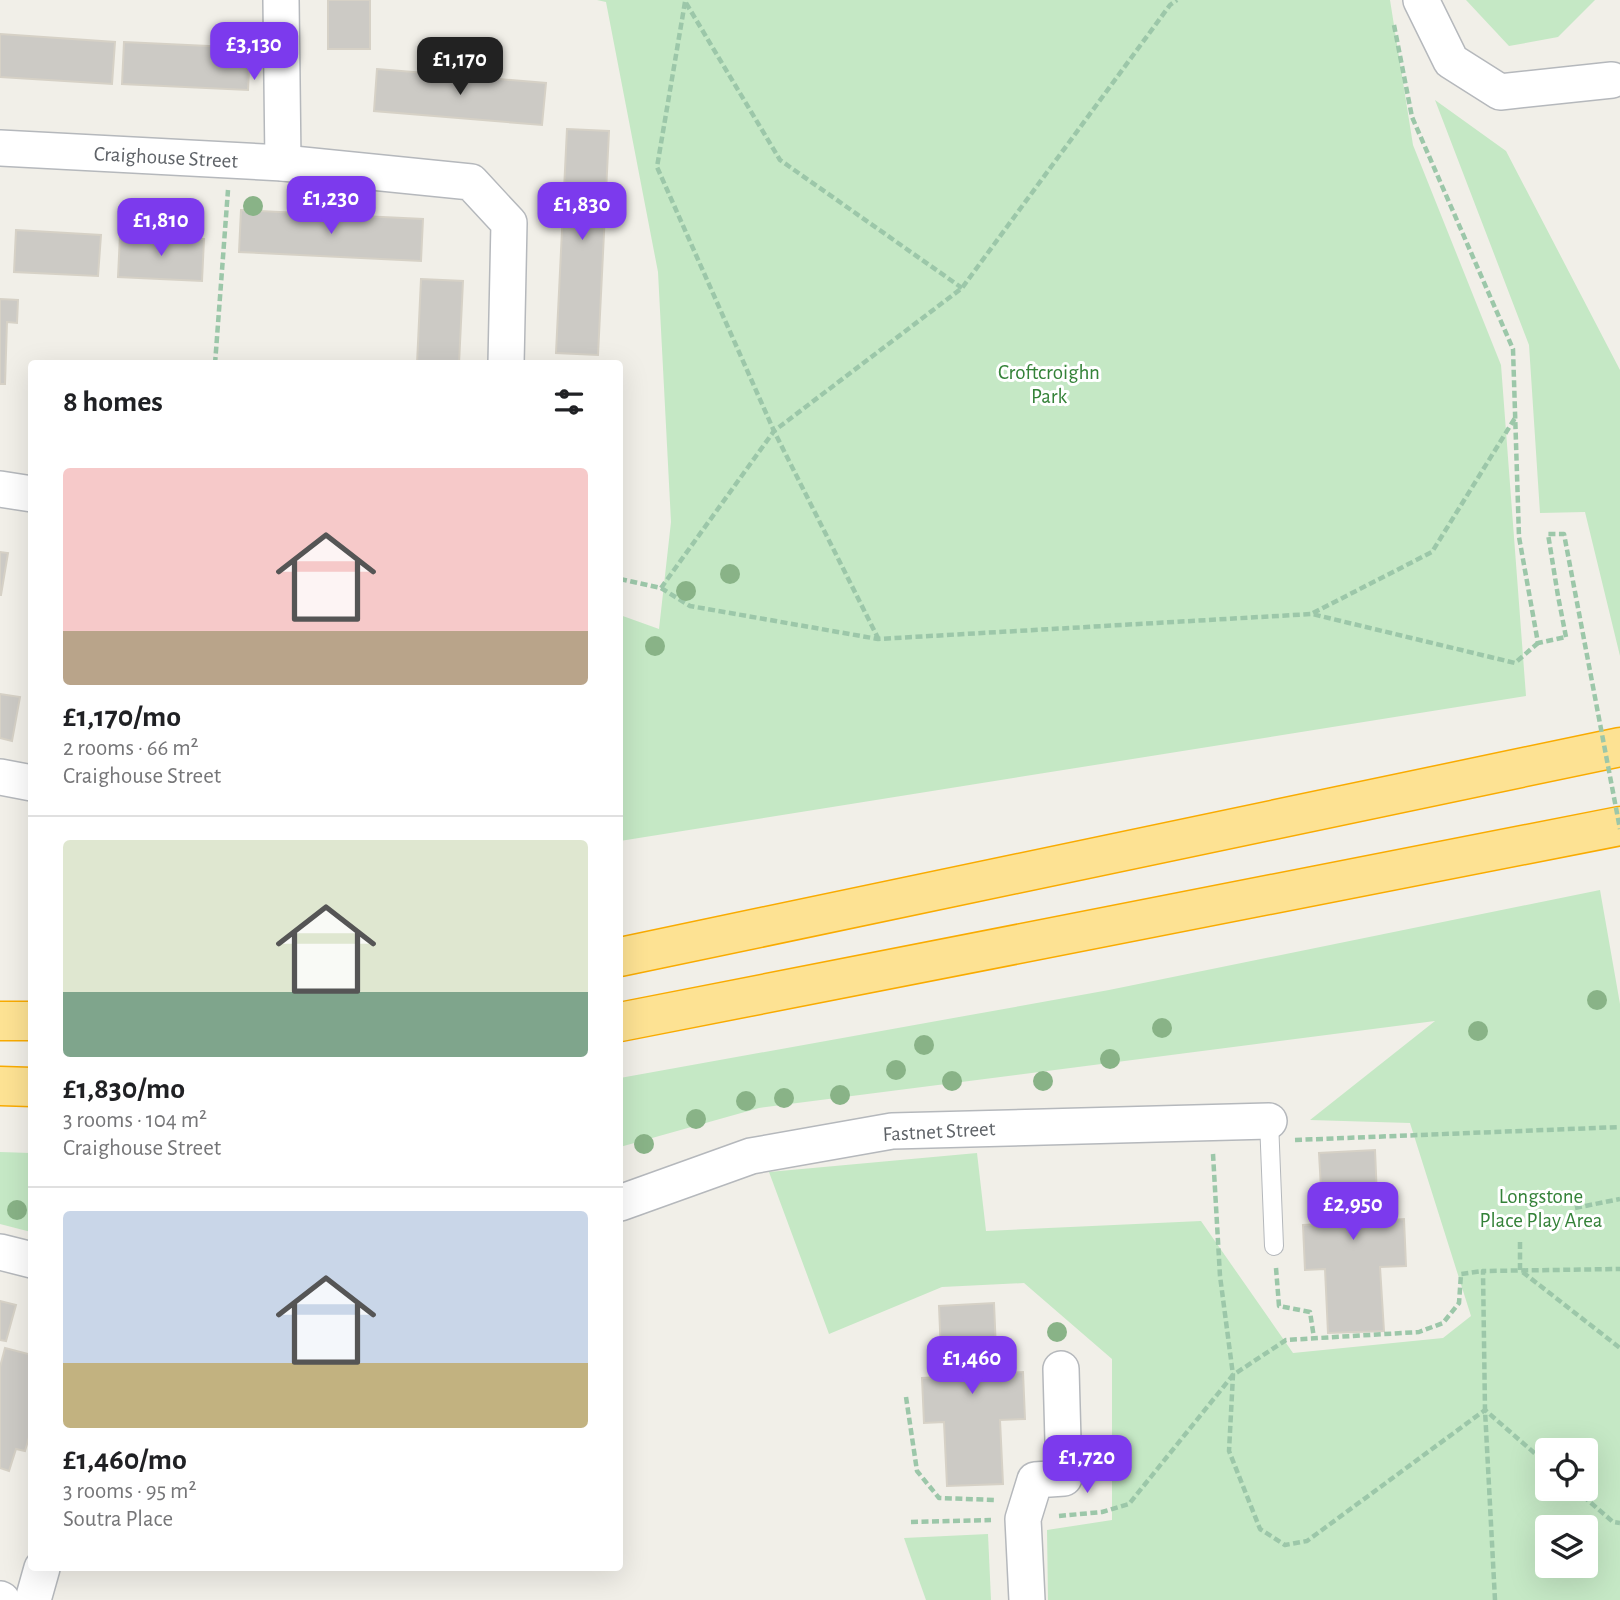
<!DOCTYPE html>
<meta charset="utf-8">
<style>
:root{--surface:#fff;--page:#f2f2f2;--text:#202124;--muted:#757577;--line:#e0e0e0;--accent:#7c3aed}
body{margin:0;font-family:"Alegreya Sans",sans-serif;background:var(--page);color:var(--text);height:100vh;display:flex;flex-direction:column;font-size:26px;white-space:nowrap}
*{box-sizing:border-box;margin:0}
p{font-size:23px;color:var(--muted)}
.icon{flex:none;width:38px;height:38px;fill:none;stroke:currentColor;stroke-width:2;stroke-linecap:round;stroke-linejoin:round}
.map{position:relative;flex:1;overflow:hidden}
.drawer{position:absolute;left:28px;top:360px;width:595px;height:1211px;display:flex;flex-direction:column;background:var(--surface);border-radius:7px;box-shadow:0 7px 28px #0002}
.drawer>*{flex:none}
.fabs{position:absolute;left:1535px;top:1438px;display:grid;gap:14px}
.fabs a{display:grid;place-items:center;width:63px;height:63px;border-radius:7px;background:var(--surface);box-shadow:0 7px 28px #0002;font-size:35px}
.price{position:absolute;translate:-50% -60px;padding:0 16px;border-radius:14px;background:var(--accent);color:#fff;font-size:23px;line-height:46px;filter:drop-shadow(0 2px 4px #0008)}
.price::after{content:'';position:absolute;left:50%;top:42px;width:21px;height:16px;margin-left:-10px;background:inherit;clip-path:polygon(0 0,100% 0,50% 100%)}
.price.current{background:#222;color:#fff}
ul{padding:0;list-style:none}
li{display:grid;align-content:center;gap:14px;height:371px;padding:0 35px}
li+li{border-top:2px solid var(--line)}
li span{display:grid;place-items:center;height:217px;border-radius:7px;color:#555}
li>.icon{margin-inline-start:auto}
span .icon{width:126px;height:126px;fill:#fffc;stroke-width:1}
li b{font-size:30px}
h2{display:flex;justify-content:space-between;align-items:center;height:84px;padding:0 35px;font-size:30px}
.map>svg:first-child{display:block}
</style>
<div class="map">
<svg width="1620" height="1600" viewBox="0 0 1620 1600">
<rect width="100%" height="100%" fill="#f1efe8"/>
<g fill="#c5e8c5" fill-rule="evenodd">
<polygon points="597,0 1390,0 1413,145 1501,365 1526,696 620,841 620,615 659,629 671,522 658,272 606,2"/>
<polygon points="1466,0 1595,0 1558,37 1509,46"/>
<polygon points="1435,100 1506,151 1620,370 1620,656 1585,512 1540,513 1529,345"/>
<path d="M1600,890L1620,1004V1600H1048L1047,1530L1112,1520V1359L1024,1283L942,1287L829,1334L769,1172L977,1153L986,1231L1201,1221L1293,1353L1443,1338L1471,1316L1410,1123L1310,1120L1435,1021L759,1108L620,1147V1078L1109,990ZM1547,1451H1586V1489H1547ZM1547,1528H1586V1566H1547Z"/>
<polygon points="0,1152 31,1153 31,1232 0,1224"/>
<polygon points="988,1534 991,1600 926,1600 904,1538"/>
</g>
<g fill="#cccac5" stroke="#d6d1c6" stroke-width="2">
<rect x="328" y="0" width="42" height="49"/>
<polygon points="0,34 115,42 112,84 0,77"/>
<polygon points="124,42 250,48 248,90 122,84"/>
<polygon points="377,69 546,83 542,125 374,111"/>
<polygon points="567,129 609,131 598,355 556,353"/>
<polygon points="241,210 423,219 421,261 239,252"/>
<polygon points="16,230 101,235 98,276 14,272"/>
<polygon points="120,235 204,239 202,281 118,277"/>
<polygon points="421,279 463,281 459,364 417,364"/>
<polygon points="0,299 18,300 17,323 7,322 5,384 0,384"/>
<polygon points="0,552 8,553 1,595 0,595"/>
<polygon points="0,694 20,697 12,741 0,738"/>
<polygon points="1375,1150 1378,1221 1404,1219 1406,1266 1380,1267 1384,1331 1328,1333 1325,1269 1305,1270 1303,1225 1323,1224 1319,1153"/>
<polygon points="0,1301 16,1305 6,1341 0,1340"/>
<polygon points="994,1303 997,1374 1023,1372 1025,1419 1000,1420 1003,1484 947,1486 944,1422 924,1423 922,1378 942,1377 939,1306"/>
<polygon points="5,1348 32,1355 32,1427 25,1451 16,1449 9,1471 0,1468 0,1367"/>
</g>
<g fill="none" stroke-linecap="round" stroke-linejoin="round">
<g stroke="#b5b8bc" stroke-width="20">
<polyline id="service" points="1269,1121 1274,1246"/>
</g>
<g stroke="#b5b8bc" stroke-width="38">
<g id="minor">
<polyline points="281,0 283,163"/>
<polyline points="1421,0 1451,61 1500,92 1612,80"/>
<polyline points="0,148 283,163 471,182 509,223 506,364"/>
<polyline points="0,489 32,494"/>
<polyline points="0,777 32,783"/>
<polyline points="620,1203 751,1156 892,1131 1269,1121"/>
<polyline points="0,1252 32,1260"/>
<polyline points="0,1599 2,1600"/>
<polyline points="33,1600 42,1568"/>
<polyline points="1027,1600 1023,1519 1035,1480 1064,1478 1061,1369"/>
</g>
</g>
<g stroke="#f9ab00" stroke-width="41">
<g id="motorway">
<polyline points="620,957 1620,747"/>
<polyline points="0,1021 32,1021"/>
<polyline points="620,1022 1620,826"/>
<polyline points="0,1086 32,1087"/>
</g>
</g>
<g stroke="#9cc7a9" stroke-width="4.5" stroke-dasharray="7 3.5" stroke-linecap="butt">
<polyline points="685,2 657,167 774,431 878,638"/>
<polyline points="686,3 780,160 962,288"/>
<polyline points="1394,25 1412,117 1513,349 1519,537 1538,643 1566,637"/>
<polyline points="215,364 228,190"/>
<polyline points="620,579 661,588 690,606 878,639 1312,614 1515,663 1538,643"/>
<polyline points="661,588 774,431 962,288 1170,5 1177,0"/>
<polyline points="1313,613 1432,552 1515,418"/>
<polyline points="1295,1140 1620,1127"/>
<polyline points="1213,1154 1220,1276 1233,1375 1229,1451 1260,1529 1285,1545 1307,1541 1485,1410 1547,1464"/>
<polyline points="1575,1208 1620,1199"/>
<polyline points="1520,1242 1520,1270 1620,1348"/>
<polyline points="1276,1268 1279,1306 1310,1312 1314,1338"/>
<polyline points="906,1397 917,1471 939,1498 997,1500"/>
<polyline points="1575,1489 1613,1522 1620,1523"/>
<polyline points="1059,1516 1102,1512 1129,1504 1233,1375 1286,1340 1419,1332 1443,1323 1459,1303 1461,1274 1483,1271"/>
<polyline points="911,1522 991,1520"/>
<polyline points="1495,1600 1485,1410 1483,1271 1620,1269"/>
</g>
<use href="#service" stroke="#fff" stroke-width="18"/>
<use href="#minor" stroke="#fff" stroke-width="35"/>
<use href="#motorway" stroke="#fde293" stroke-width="38"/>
<polyline stroke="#9cc7a9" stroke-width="4.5" stroke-dasharray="7 3.5" stroke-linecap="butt" points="1566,637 1558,596 1548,534 1564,534 1620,829"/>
</g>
<g fill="#89b387">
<circle cx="253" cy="206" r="10"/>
<circle cx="730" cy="574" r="10"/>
<circle cx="686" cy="591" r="10"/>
<circle cx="655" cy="646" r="10"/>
<circle cx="1597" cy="1000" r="10"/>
<circle cx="1162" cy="1028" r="10"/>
<circle cx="1478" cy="1031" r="10"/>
<circle cx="924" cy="1045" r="10"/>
<circle cx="1110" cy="1059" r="10"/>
<circle cx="896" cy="1070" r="10"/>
<circle cx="952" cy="1081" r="10"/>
<circle cx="1043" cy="1081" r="10"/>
<circle cx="840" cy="1095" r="10"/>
<circle cx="784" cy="1098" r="10"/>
<circle cx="746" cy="1101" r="10"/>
<circle cx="696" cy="1119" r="10"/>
<circle cx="644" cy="1144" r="10"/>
<circle cx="17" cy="1210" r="10"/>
<circle cx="1057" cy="1332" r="10"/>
</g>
<g text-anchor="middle" stroke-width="6" stroke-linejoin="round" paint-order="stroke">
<g font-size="21" fill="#5f6368" stroke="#fff">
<text transform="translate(166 157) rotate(3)" y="7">Craighouse Street</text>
<text transform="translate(939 1131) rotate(-3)" y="7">Fastnet Street</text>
</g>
<g font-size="21" fill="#348238" stroke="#fff">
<text x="1049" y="379">Croftcroighn<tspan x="1049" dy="24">Park</tspan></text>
<text x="1541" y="1203">Longstone<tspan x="1541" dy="24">Place Play Area</tspan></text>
</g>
</g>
</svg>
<div class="fabs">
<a><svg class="icon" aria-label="locate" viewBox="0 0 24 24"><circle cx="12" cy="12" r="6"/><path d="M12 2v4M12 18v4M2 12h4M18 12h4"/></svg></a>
<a><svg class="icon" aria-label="layers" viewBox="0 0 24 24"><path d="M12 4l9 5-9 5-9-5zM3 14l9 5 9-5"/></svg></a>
</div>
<b class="price" style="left:254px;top:82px">£3,130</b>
<b class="price current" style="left:460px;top:97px">£1,170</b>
<b class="price" style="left:331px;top:236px">£1,230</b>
<b class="price" style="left:582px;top:242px">£1,830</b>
<b class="price" style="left:161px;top:258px">£1,810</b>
<b class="price" style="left:1353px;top:1242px">£2,950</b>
<b class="price" style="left:972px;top:1396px">£1,460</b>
<b class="price" style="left:1087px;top:1495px">£1,720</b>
<section class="drawer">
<h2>8 homes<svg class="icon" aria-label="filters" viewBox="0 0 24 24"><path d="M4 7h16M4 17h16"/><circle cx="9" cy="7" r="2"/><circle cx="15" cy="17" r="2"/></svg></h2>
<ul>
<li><span style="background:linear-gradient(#f6c9c9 75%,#b9a48a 0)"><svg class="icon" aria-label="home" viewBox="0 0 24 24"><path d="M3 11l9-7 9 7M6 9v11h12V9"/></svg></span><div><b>£1,170/mo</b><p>2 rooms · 66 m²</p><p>Craighouse Street</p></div></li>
<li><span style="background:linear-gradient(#dfe7d0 70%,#7fa58c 0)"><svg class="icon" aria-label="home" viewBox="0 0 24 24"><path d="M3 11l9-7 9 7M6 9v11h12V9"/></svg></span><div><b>£1,830/mo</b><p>3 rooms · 104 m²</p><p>Craighouse Street</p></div></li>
<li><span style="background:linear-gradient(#c9d6e8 70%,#c2b280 0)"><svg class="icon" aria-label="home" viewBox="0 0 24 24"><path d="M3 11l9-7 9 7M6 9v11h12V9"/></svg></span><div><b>£1,460/mo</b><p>3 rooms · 95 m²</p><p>Soutra Place</p></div></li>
</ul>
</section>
</div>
